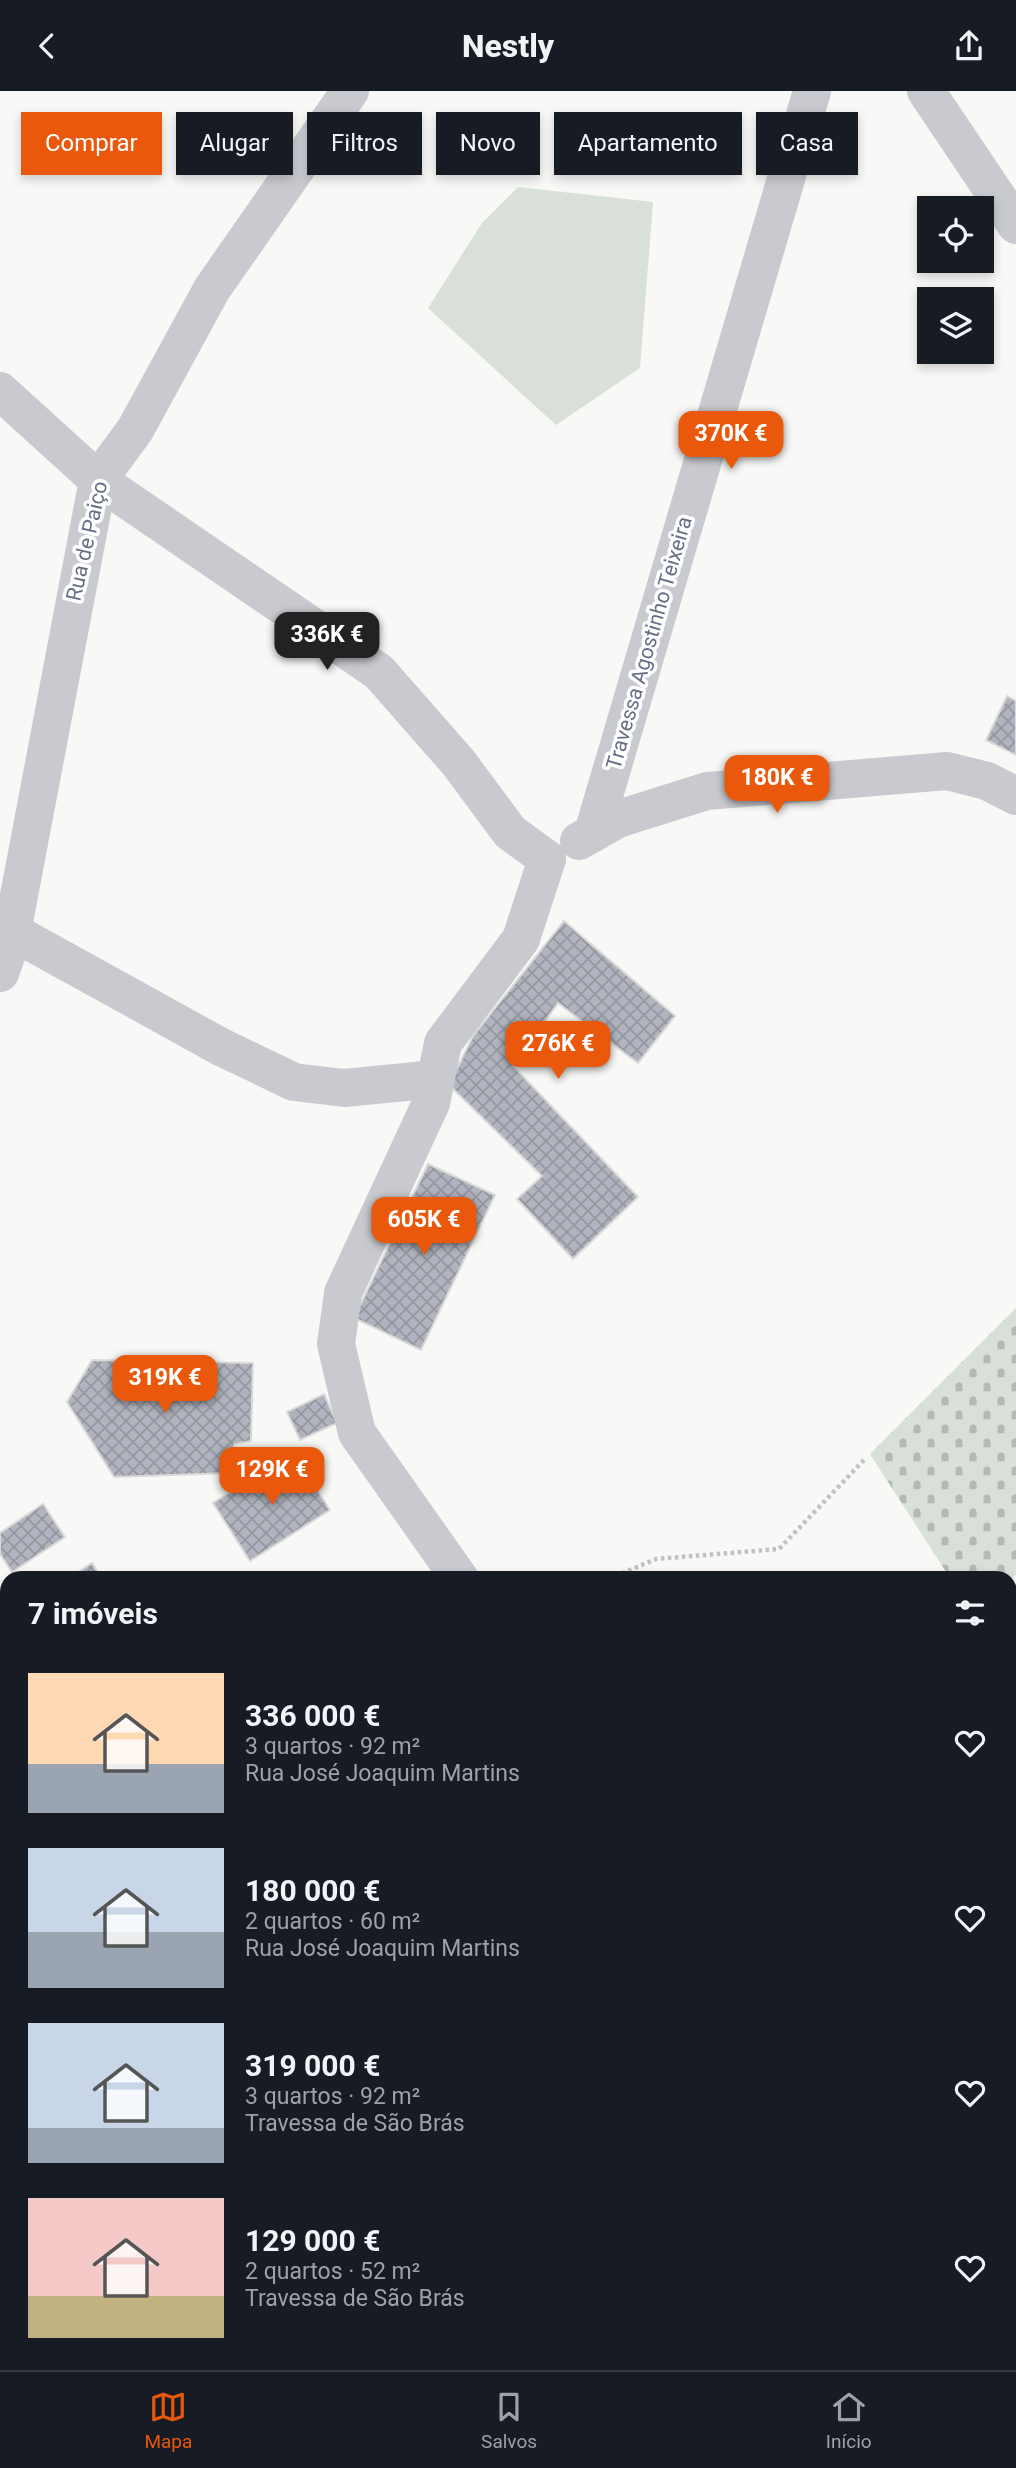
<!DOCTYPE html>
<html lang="pt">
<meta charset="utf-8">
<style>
:root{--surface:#171b24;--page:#242831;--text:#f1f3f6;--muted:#9ea1a6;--line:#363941;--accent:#ea580c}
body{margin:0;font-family:Roboto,sans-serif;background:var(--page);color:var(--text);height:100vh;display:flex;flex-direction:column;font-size:26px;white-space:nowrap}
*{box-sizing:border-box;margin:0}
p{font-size:23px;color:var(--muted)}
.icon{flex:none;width:38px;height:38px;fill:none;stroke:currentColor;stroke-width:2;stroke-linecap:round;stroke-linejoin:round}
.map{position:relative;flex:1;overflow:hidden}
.side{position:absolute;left:0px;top:1480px;width:1017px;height:800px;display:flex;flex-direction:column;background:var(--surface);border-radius:21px 21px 0 0;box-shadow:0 4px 10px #0003}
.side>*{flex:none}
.banner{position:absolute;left:21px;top:21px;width:975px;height:63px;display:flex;gap:14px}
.fabs{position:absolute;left:917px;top:105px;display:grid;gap:14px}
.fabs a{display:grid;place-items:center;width:77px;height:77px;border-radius:0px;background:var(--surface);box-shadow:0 4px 10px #0003;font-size:35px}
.price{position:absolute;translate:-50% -60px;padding:0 16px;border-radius:14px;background:var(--accent);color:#fff;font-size:23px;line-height:46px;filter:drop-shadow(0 2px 4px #0008)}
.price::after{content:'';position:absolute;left:50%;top:42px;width:21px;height:16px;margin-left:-10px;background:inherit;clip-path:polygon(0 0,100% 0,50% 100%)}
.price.current{background:#222;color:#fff}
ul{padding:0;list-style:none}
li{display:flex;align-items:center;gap:21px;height:175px;padding:0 28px}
li span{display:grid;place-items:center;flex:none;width:196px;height:140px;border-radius:0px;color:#555}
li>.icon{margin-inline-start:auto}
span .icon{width:84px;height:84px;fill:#fffc;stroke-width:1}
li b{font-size:30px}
h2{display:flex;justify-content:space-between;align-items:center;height:84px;padding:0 28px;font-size:30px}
.chip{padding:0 24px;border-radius:0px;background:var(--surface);box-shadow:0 4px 10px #0003;font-size:24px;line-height:63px}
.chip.current{background:var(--accent);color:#fff}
header{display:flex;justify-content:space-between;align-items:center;height:91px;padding:0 28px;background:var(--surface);font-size:32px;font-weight:800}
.dock{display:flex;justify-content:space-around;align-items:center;height:98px;border-top:2px solid var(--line);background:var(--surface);font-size:19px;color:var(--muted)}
.dock a{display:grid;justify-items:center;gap:4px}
.dock .current{color:var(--accent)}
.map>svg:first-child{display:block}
</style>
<header><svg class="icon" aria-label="back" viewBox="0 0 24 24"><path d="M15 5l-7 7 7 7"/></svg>Nestly<svg class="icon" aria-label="share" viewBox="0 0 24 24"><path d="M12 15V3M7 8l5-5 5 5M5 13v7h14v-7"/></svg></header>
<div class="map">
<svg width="1016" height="2279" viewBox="0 0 1016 2279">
<defs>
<pattern id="cemetery-stones" width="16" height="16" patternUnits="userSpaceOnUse" patternTransform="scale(1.75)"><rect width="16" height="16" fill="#d8e0d7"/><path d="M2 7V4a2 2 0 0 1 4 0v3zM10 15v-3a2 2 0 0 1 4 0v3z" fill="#b3bab4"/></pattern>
<pattern id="building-cross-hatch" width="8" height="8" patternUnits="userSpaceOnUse" patternTransform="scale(1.75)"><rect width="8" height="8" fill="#b1b4be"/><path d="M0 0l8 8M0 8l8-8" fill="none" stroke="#9497a0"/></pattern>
</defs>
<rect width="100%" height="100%" fill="#f8f9f6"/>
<polygon fill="url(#cemetery-stones)" points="1016,1217 1016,1484 1010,1488 950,1487 870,1363"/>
<polygon fill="#d8e0d7" points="518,96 653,111 640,277 556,334 428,217 482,132"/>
<g fill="url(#building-cross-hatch)" stroke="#dadad8" stroke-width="2">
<polygon points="1007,605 1016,610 1016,664 986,649"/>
<polygon points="564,830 675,925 638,972 558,912 513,975 638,1106 573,1168 517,1108 542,1085 449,994 473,945"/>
<polygon points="428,1073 495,1104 421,1259 354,1227"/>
<polygon points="92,1269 253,1272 251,1350 234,1353 230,1382 114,1386 67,1311"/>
<polygon points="324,1303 337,1332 300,1349 287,1321"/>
<polygon points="293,1361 330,1419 250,1470 213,1412"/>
<polygon points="43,1413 65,1446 12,1481 0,1463 0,1442"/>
<polygon points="92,1472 102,1488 68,1488"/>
<polygon points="1016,1509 1016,1567 1010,1557 1010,1513"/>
<polygon points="1016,1865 1016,1897 1010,1893 1010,1874"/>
<polygon points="137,2273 165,2273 159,2279 142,2279"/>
<polygon points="484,2273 556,2273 559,2279 474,2279"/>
</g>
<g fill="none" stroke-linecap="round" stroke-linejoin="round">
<g stroke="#bbbdc2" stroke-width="41">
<g id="major">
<polyline points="358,2273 361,2279"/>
<polyline points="400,2273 403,2279"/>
</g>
</g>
<polyline stroke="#c0c1c4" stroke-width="4.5" stroke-dasharray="3.5 3.5" stroke-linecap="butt" points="609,1488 656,1468 779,1458 864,1369"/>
<g stroke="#c9cacf" stroke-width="38">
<polyline points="926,0 1016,134"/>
<polyline points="0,300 98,389 379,581 458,671 510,741 547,768"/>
<polyline points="593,742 812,0"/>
<polyline points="579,750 618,728 707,700 947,680 987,690 1016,705"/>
<polyline points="11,840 221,956 294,991 344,997 436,988"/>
<polyline points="0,882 9,857 98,389 135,339 212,198 350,0"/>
<polyline points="460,1488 357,1342 336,1253 343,1202 431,1012 443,952 521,848 547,768"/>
<polyline points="0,1538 7,1548"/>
<polyline points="1010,1801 1016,1798"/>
<polyline points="242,2279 247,2273"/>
</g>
<use href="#major" stroke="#fff" stroke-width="38"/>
</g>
<g text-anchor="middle" stroke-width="7" stroke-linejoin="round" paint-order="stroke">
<g font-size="21" fill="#676f87" stroke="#fff">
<text transform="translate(87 450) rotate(-77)" y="7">Rua de Paiço</text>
<text transform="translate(649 552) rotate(-74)" y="7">Travessa Agostinho Teixeira</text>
</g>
</g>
</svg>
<div class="fabs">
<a><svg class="icon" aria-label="locate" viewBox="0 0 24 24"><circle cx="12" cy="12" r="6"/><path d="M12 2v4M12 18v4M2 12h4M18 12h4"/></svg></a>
<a><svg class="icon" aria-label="layers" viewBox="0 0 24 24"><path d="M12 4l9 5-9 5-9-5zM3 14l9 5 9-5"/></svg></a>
</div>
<b class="price" style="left:731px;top:380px">370K €</b>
<b class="price current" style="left:327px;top:581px">336K €</b>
<b class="price" style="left:777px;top:724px">180K €</b>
<b class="price" style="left:558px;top:990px">276K €</b>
<b class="price" style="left:424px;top:1166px">605K €</b>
<b class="price" style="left:165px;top:1324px">319K €</b>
<b class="price" style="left:272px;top:1416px">129K €</b>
<div class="banner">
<a class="chip current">Comprar</a>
<a class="chip">Alugar</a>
<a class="chip">Filtros</a>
<a class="chip">Novo</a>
<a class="chip">Apartamento</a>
<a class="chip">Casa</a>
</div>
<section class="side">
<h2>7 imóveis<svg class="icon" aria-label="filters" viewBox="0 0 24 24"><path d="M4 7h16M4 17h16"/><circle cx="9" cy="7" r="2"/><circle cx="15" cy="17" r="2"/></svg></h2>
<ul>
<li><span style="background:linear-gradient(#ffd9b3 65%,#9aa5b1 0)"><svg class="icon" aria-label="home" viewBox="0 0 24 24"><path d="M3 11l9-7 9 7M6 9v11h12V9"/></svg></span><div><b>336 000 €</b><p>3 quartos · 92 m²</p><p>Rua José Joaquim Martins</p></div><svg class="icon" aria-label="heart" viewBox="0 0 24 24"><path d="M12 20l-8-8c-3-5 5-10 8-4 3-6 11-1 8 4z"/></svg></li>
<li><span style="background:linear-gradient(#c9d6e8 60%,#9aa5b1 0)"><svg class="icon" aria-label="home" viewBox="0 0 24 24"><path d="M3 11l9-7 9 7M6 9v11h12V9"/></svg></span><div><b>180 000 €</b><p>2 quartos · 60 m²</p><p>Rua José Joaquim Martins</p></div><svg class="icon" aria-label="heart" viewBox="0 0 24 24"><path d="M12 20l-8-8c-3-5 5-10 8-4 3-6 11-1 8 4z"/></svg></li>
<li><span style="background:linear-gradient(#c9d6e8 75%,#9aa5b1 0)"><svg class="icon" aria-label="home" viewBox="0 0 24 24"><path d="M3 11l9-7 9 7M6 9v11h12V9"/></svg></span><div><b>319 000 €</b><p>3 quartos · 92 m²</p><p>Travessa de São Brás</p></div><svg class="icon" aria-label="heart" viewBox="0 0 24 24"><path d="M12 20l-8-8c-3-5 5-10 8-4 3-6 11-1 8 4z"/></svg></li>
<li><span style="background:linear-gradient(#f6c9c9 70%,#c2b280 0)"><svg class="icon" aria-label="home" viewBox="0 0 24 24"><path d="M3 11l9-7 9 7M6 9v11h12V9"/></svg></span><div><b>129 000 €</b><p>2 quartos · 52 m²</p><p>Travessa de São Brás</p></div><svg class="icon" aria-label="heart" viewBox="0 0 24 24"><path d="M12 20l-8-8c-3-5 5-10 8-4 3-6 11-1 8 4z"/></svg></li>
</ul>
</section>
</div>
<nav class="dock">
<a class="current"><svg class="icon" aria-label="map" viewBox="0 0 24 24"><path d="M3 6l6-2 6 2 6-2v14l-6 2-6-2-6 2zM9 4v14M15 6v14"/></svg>Mapa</a>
<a><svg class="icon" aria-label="saved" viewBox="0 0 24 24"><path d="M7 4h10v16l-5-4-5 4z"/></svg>Salvos</a>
<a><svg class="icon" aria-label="home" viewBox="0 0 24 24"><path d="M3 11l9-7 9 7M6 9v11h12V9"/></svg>Início</a>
</nav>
